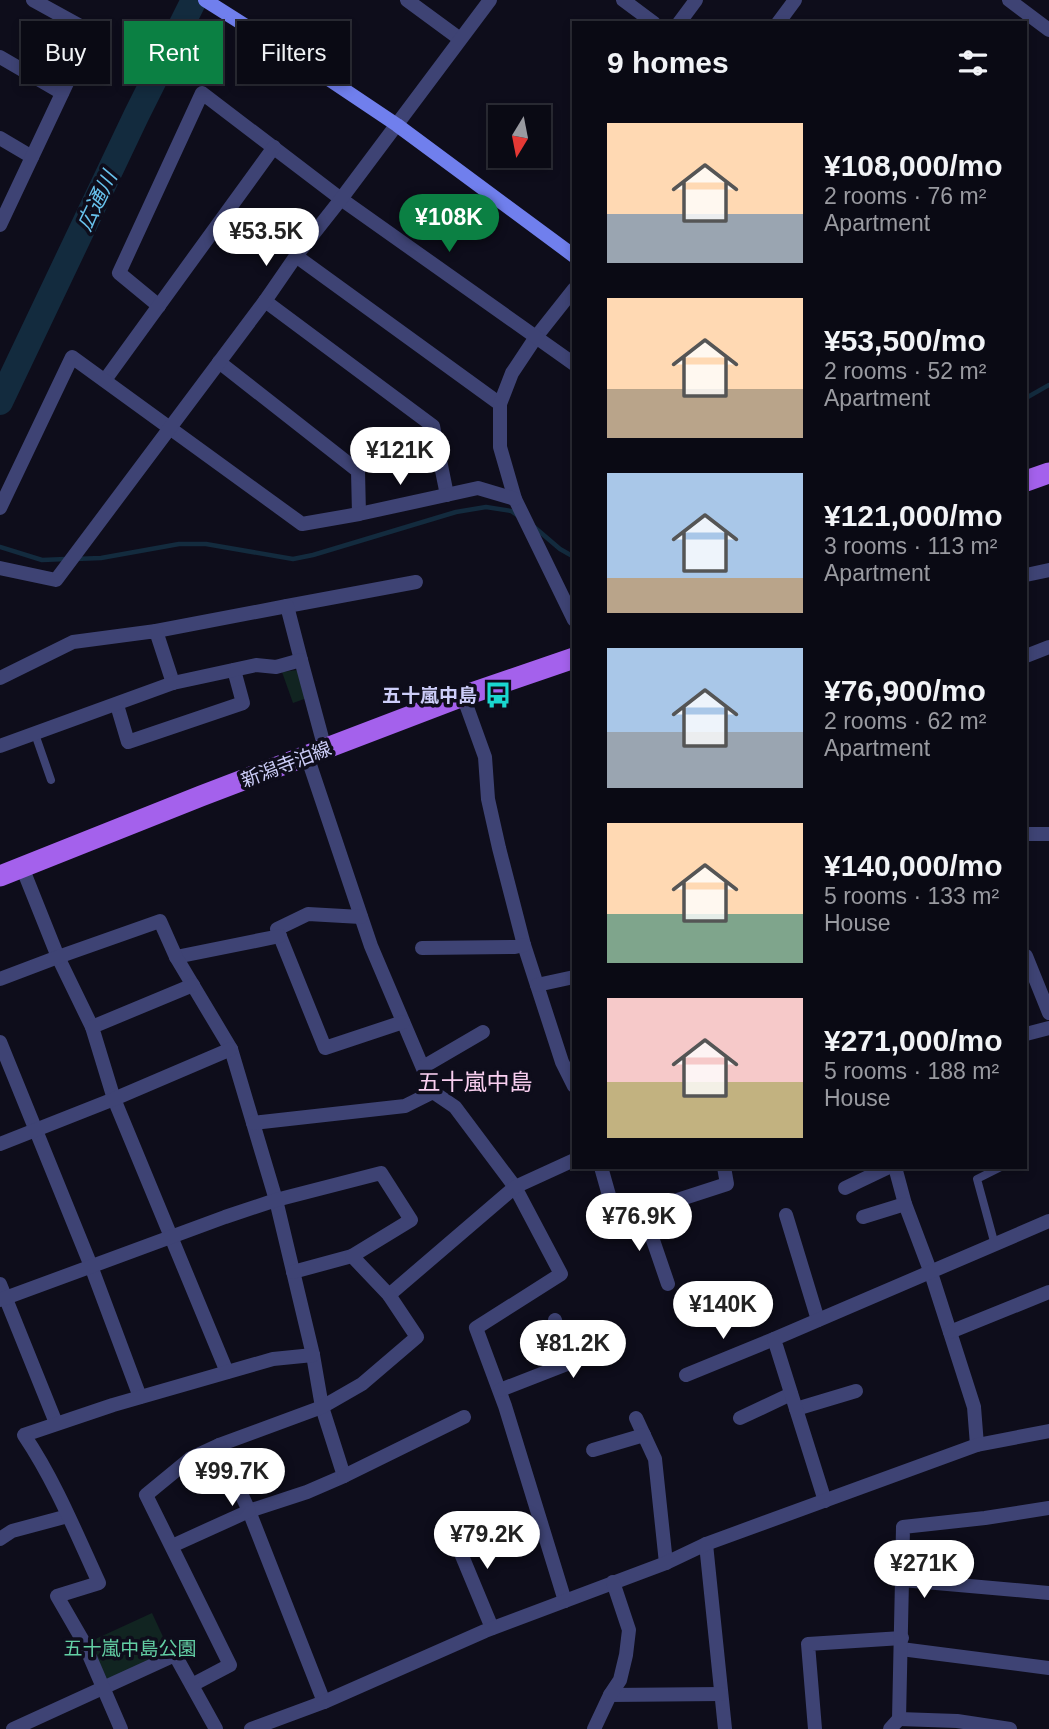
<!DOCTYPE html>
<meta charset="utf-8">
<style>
:root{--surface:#0a0a14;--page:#13131d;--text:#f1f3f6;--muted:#999aa0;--line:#2a2b34;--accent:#0b8043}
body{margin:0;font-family:Arial,"Noto Sans JP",sans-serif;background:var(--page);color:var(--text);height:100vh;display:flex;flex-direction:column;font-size:26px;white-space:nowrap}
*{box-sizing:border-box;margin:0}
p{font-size:23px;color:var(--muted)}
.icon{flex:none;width:38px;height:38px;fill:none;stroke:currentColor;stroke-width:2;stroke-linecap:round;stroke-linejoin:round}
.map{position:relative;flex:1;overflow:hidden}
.panel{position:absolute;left:572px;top:21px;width:455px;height:1148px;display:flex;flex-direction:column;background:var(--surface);border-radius:0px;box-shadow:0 4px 10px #0003,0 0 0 2px var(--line)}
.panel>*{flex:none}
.hud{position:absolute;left:21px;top:21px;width:446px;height:63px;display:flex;gap:14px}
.needle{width:46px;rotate:190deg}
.controls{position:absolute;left:488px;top:105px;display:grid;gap:14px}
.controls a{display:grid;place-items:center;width:63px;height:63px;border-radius:0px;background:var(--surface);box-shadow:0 4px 10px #0003,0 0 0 2px var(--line);font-size:35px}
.price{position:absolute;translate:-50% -60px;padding:0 16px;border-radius:24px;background:#fff;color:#222;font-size:23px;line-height:46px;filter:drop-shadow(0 2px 4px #0008)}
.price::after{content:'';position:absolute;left:50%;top:42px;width:21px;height:16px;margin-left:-10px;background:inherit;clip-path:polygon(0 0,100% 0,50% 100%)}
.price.on{background:var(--accent);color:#fff}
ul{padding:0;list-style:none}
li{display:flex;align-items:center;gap:21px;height:175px;padding:0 35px}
li span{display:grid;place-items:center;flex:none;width:196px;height:140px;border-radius:0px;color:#555}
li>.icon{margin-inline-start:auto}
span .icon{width:84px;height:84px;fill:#fffc;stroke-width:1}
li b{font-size:30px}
h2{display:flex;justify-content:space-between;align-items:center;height:84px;padding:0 35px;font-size:30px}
.chip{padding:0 24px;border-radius:0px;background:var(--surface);box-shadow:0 4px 10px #0003,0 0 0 2px var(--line);font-size:24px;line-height:63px}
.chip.on{background:var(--accent);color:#fff}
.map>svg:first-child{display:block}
</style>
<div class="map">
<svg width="1049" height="1729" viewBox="0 0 1049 1729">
<rect width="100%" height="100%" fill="#0e0d1b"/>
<g fill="#112421">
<polygon points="297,670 303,680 307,698 293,703 282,672"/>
<polygon points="152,1613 171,1654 109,1683 89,1642"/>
</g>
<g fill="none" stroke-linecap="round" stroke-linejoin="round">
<g stroke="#132b3e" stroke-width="4.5">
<polyline points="1026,398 1049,385"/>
<polyline points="533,526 560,549 574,557"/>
<polyline points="0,547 42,560 66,559"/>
<polyline points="75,559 101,558 179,544 206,544 293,559 313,555 456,512 486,507 511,511 517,515"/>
</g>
<polyline stroke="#132b3e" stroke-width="26" points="0,402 136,116 194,0"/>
<g stroke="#3e4374" stroke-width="8">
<polyline points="35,734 51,780"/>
<polyline points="995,1245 977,1179 1001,1167"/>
</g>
<g stroke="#3e4374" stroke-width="14">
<polyline points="407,0 460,39"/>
<polyline points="623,0 654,23"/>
<polyline points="1009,0 1049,30"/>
<polyline points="679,23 696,0"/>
<polyline points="778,23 795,0"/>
<polyline points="0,57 62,93"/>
<polyline points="0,138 32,157"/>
<polyline points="0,225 91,32 33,0"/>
<polyline points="296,256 500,404"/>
<polyline points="574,289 536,337 512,373 500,404 500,447 515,499 574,620"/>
<polyline points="265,301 433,426 447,495"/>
<polyline points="159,306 119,273 202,93 341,199 574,364"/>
<polyline points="219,362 358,471 359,514"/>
<polyline points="105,380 274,147"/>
<polyline points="0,508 72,357 302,524 359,514 478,488 515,499"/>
<polyline points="0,568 56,580 265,301 296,256 341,199 490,0"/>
<polyline points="1026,575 1049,570"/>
<polyline points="287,606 416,582"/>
<polyline points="156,631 287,606 301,660"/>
<polyline points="1026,656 1049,647"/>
<polyline points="0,678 73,642 156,631 173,683"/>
<polyline points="463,696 485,757 488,799 499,848 524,945 562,1062 574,1086"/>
<polyline points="117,705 128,742 243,703 234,670"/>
<polyline points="0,746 173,683 256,665 276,667 301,660 325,749"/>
<polyline points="307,756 371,946 433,1092"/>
<polyline points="1026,834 1049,834"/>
<polyline points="22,867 58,957 92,1027"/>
<polyline points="361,917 308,914 277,929 325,1048 403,1022"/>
<polyline points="422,948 515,947 524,945"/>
<polyline points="1026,956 1049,1013"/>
<polyline points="176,957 280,936"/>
<polyline points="0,979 58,957 160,921 176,957 231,1049 276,1200 313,1355 322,1407 344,1476 307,1492 249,1511 324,1702"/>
<polyline points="193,985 92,1027 114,1099 227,1372"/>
<polyline points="537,985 574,977"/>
<polyline points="1026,1034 1049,1028"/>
<polyline points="0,1042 91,1266 140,1397"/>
<polyline points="423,1067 483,1032"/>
<polyline points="253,1123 405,1106 433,1092 455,1107 515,1187 561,1274 476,1328 505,1406 565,1601"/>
<polyline points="0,1144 114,1099 231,1049"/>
<polyline points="601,1167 616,1220 727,1184 724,1167"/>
<polyline points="895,1167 905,1204 931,1273 974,1407 977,1445"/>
<polyline points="845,1188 889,1167"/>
<polyline points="643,1211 668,1284"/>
<polyline points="786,1215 818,1320"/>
<polyline points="863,1217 905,1204"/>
<polyline points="293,1272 352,1256"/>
<polyline points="0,1284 56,1423"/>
<polyline points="389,1295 515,1187 574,1160"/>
<polyline points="0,1300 225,1217 276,1200 381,1173 411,1220 352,1256 389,1295 417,1337 362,1384 322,1407 219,1445"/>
<polyline points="950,1332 1049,1292"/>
<polyline points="686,1375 774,1339"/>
<polyline points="500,1390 567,1364 555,1320"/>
<polyline points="796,1409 856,1391"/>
<polyline points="636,1418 655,1459 666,1563"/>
<polyline points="740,1418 791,1394"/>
<polyline points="593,1450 644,1435"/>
<polyline points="344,1476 464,1417"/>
<polyline points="825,1501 774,1339 1049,1221"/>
<polyline points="450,1527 492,1628"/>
<polyline points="0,1539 12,1531 68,1516"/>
<polyline points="706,1544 725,1729"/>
<polyline points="172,1546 249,1511 219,1445 191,1458 146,1495 230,1665 192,1685"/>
<polyline points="902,1580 903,1527 985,1518 1049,1508"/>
<polyline points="901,1649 1049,1668"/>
<polyline points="610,1695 721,1694"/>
<polyline points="899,1719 957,1721 1010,1729"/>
<polyline points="13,1729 175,1655 216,1729"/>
<path d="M121,1729L83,1641L57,1596L99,1583C76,1533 55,1481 24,1435L113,1405L273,1359L313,1355"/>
<polyline points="251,1729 324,1702 485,1631 666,1563 706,1544 977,1445 1049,1431"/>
<polyline points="594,1729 610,1695 620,1680 626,1655 629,1630 613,1582"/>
<polyline points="815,1729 808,1644 902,1638"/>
<polyline points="890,1729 899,1719 902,1580 1049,1593"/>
</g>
<polyline stroke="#707fed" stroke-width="14" points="205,0 303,62 397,125 574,256"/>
<g stroke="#a461ec" stroke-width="21">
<polyline points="1026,481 1049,473"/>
<polyline points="0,876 201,796 463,696 574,658"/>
</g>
</g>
<defs>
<g id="bus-bare" transform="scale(2.1)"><path d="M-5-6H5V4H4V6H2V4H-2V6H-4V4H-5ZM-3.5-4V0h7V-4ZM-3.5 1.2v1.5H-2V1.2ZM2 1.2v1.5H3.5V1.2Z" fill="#1ad7cf" stroke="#0e0d1b" stroke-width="2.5" paint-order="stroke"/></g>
</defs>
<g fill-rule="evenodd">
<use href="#bus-bare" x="498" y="695"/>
</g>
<g text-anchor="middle" stroke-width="7" stroke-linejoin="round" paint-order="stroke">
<g font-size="19" font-weight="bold" fill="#cdcef9" stroke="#0e0d1b" text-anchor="end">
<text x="477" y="702">五十嵐中島</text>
</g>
<g font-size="19" fill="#cdcef9" stroke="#0e0d1b">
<text transform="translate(286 764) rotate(-21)" y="7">新潟寺泊線</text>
</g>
<g font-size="19" fill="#63cfa4" stroke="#0e0d1b">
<text x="130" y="1655">五十嵐中島公園</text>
</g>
<g font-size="21" font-style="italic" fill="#68c2ec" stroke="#0e0d1b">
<text transform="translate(97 201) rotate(-64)" y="7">広通川</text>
</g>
<g font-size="23" fill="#f9cff0" stroke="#0e0d1b">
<text x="475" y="1090">五十嵐中島</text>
</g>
</g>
</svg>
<div class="controls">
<a><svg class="needle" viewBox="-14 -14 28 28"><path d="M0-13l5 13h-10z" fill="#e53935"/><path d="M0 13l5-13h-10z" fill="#999aa0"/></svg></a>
</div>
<b class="price on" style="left:449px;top:254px">¥108K</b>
<b class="price" style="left:266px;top:268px">¥53.5K</b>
<b class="price" style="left:400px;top:487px">¥121K</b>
<b class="price" style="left:639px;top:1253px">¥76.9K</b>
<b class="price" style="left:723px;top:1341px">¥140K</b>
<b class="price" style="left:573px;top:1380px">¥81.2K</b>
<b class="price" style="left:232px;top:1508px">¥99.7K</b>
<b class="price" style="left:487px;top:1571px">¥79.2K</b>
<b class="price" style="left:924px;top:1600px">¥271K</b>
<div class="hud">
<a class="chip">Buy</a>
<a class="chip on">Rent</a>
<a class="chip">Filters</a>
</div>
<section class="panel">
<h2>9 homes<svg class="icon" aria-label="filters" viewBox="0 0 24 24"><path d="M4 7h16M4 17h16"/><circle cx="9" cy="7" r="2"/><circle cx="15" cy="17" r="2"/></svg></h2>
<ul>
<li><span style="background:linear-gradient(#ffd9b3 65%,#9aa5b1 0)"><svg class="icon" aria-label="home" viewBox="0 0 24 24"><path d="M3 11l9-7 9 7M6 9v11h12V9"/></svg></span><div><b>¥108,000/mo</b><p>2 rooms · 76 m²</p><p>Apartment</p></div></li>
<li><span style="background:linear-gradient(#ffd9b3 65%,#b9a48a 0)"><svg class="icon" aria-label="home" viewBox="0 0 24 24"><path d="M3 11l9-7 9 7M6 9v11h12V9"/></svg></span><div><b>¥53,500/mo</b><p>2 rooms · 52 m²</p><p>Apartment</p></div></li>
<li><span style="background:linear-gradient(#a9c7e8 75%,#b9a48a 0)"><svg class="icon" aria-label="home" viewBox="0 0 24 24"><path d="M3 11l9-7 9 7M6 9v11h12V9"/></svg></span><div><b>¥121,000/mo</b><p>3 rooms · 113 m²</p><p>Apartment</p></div></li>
<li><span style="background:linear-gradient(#a9c7e8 60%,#9aa5b1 0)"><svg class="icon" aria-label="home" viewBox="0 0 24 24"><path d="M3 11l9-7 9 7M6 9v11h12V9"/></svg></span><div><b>¥76,900/mo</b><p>2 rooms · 62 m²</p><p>Apartment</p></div></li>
<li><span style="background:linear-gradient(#ffd9b3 65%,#7fa58c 0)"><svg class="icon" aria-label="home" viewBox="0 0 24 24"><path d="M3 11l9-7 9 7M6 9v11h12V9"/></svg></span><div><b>¥140,000/mo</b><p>5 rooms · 133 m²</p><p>House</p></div></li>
<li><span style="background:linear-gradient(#f6c9c9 60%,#c2b280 0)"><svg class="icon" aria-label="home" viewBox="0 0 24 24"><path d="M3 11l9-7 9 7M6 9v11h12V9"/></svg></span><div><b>¥271,000/mo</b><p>5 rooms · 188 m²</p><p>House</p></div></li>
</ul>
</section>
</div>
